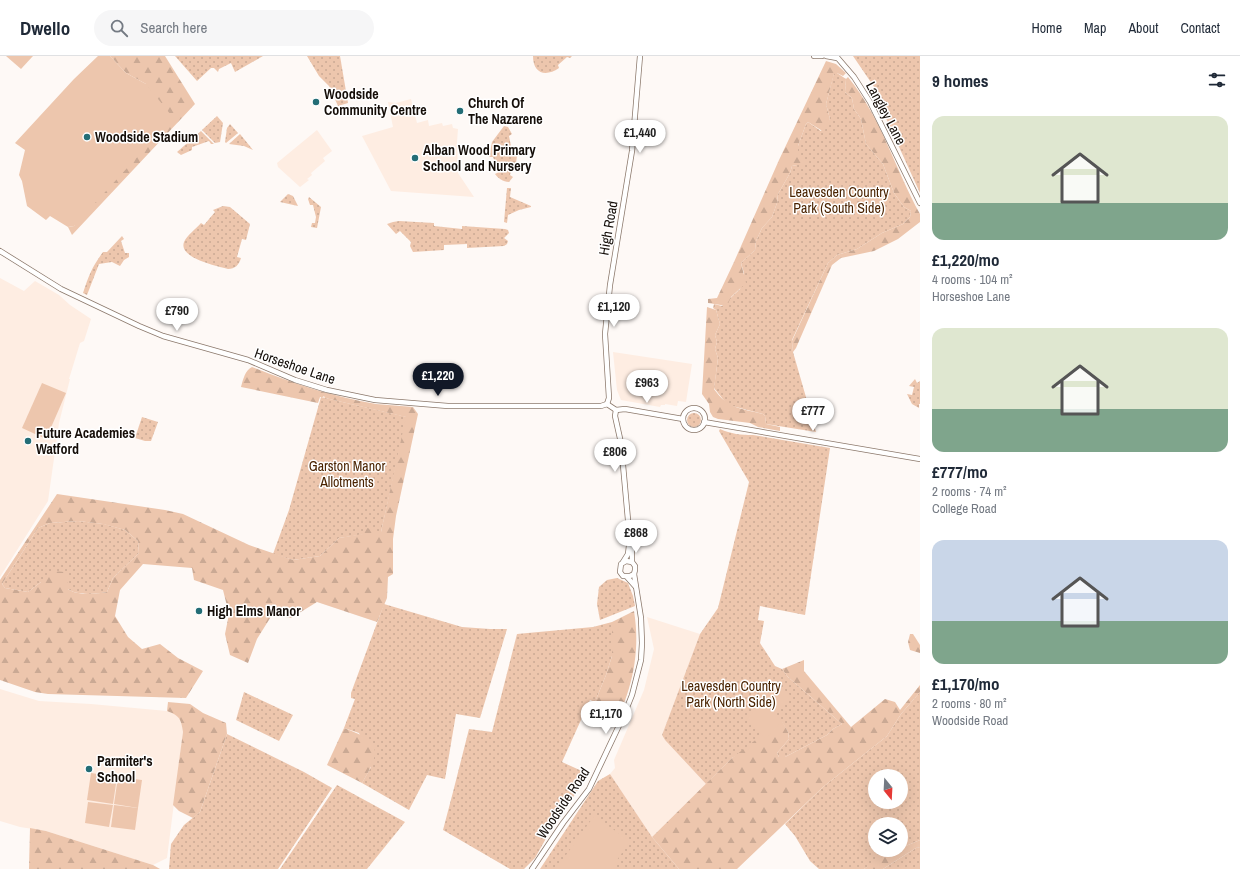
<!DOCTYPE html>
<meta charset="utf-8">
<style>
:root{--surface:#fff;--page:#f6f6f7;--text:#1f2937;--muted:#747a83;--line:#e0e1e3;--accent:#111827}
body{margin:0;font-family:"Archivo Narrow",sans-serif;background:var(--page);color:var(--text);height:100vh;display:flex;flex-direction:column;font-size:15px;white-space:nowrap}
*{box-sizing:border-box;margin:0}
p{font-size:13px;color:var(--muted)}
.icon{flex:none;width:22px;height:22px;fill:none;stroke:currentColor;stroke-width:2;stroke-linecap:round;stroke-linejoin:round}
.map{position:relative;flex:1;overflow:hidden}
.sheet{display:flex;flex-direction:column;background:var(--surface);width:320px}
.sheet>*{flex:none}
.needle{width:26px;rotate:162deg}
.tools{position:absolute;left:868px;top:713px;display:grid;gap:8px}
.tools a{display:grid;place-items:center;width:40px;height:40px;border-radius:50%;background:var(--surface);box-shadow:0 4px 16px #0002;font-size:20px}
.price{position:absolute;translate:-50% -34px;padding:0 9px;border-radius:14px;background:#fff;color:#222;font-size:13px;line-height:26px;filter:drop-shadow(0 1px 2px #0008)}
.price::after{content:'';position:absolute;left:50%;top:24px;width:12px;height:9px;margin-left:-6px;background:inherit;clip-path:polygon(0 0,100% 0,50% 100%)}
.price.on{background:var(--accent);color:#fff}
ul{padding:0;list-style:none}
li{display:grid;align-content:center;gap:8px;height:212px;padding:0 12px}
li span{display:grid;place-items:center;height:124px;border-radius:12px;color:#555}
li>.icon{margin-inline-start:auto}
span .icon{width:72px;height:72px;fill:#fffc;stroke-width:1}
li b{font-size:17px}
h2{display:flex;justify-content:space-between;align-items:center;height:48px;padding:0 12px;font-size:17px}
header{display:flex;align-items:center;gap:24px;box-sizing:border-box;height:56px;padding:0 20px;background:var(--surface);border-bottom:1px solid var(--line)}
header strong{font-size:19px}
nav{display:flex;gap:22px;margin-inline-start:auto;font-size:14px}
.search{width:280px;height:36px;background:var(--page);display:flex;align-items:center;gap:10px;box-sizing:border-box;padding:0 14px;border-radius:22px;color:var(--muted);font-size:15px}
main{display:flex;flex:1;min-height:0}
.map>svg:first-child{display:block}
</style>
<header>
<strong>Dwello</strong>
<div class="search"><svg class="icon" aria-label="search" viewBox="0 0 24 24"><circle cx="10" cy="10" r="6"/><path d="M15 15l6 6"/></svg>Search here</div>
<nav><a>Home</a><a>Map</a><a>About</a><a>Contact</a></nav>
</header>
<main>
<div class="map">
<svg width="920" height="813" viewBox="0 0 920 813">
<defs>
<pattern id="green-dots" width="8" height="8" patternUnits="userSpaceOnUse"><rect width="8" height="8" fill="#edc6ad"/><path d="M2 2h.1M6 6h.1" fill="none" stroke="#caa994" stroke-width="1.8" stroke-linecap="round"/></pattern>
<pattern id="forest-firs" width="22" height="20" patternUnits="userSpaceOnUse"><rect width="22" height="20" fill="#edc6ad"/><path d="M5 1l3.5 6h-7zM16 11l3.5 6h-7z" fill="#caa994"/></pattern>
</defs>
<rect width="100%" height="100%" fill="#fef9f6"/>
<g fill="#feede2">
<polygon points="411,43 417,67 428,64 429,70 442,67 443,70 452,68 453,72 458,73 457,86 458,117 474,141 391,135 362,80 393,71 388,46 396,47"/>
<polygon points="317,74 332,95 323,102 325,105 311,117 312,119 307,123 309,124 300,131 278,111 277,107"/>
<polygon points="0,222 24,235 35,225 59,239 70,249 91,263 84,285 80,287 69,323 70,323 59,367 48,445 0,521"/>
<polygon points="613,296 692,308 686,346 678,345 677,350 665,348 665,349 661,349 660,351 621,344 617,334"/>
<polygon points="647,561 700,578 662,679 665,684 706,728 652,781 610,718 615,712 614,704 644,634 654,593"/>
<polygon points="0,633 39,645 91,648 167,655 176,659 181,665 183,676 167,802 153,809 46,775 20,771 0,765"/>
</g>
<g fill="url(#green-dots)" fill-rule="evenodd">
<polygon points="175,0 263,0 235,16 231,7 219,13 218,16 214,12 211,12 197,25"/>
<polygon points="307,0 340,0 348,47 338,50 329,30 319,20"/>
<path d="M533,0H572L570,2L567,1L558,9L559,12C546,21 533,18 533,0Z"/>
<polygon points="853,0 920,0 920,137 879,47 883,44"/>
<polygon points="834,17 837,17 846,23 845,36 852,42 854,53 861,63 866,88 883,108 894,137 904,151 911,155 910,161 903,168 882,177 857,193 837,199 828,207 792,284 793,296 816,376 766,368 765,360 763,358 732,350 726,347 714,332 718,302 715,293 717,286 715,279 720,268 716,254 713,252 714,248 722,250 740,233 744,217 741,207 755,194 756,185 762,172 772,161 777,147 778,138 790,117 792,110 797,109 798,90 806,68 808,66 821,75 830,63 826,48"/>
<polygon points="217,60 223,67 220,86 215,87 202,74"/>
<polygon points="230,68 238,77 226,87 225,86 227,72"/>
<path d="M504,70L508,71L512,78L509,80L513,100H517L516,107H513L510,119L513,121L509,126C503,126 498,122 495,118L499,116L493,101H489L492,86Z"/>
<polygon points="201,75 214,88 211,88 209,85 192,91 192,94 181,99 177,96"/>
<polygon points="240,78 253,94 244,90 229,88"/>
<polygon points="507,132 511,132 510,141 531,150 531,151 519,154 508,159 507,167 504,166"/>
<polygon points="288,138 293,140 298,150 280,146"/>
<polygon points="309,141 321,151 317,172 311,171 312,167 315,167 316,161 313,149 310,149 308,143"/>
<path d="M223,150L230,151L250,168L246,184L242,183L237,201L241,202C239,209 235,213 228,213C217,210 178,202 184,186C187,179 196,173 201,167L204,169L215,156L213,154Z"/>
<polygon points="399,165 434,167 434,170 462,173 462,170 505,173 508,174 509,177 504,182 508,185 507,188 504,190 467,192 467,188 444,189 444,194 413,196 410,190 411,186 400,175 396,178 387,168 393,166"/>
<path d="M122,180L124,183L121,185L125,197H129V201L124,204L120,210L112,206L99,208L87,239L83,237C89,219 92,211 103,196H107Z"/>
<polygon points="915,323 917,327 920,325 920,348 919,348 919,352 912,348 907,338 912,339 914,331 909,330"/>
<polygon points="321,341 407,361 381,476 339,482 320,500 293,504 273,498 289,454"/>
<circle cx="694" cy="364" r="7"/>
<polygon points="142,361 158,366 151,385 145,385 135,382"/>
<path d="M720,373C731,378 741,379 753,379L830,392L805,559L760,550L758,564L764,565L760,587L775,610L782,613L788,621L842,668L833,673L827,679L785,701H779L777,697L789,683L788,676L782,666L766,683L732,702L706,728L665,684L662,679L700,578L718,552L749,426L719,375Z"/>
<path d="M78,465L104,468L125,474L138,485L139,497L113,522L107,536C96,538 77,540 68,533V525L41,526L28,536L5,532L2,528L38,472L50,467Z"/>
<polygon points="617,522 628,527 633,540 635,550 600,564 597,548 599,531 607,524"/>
<polygon points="384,548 462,571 490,573 507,573 480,662 456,658 445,723 427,719 409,754 362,727 371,711 359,677 344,672 355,643 351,642 351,637"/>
<polygon points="612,566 612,600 606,619 595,646 590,644 562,706 584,716 578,734 553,770 535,802 524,813 510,813 443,774 453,736 469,673 492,676 517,578 593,571"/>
<polygon points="244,636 293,659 279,685 236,664"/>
<path d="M920,636V784L901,792V768H875V794H897L864,813H819L810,805L795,780L785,768L823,731L887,680L901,658ZM875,720H901V746H875Z"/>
<polygon points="227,678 304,716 332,732 278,813 169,813 171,788 184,769 200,756"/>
<polygon points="610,718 652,781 679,813 540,813 598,725"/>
<polygon points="337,729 405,766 367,813 280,813"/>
<polygon points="920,791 920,813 883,813 916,792"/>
</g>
<g fill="url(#forest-firs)" fill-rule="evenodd">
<polygon points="110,0 165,0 195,48 72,179 68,171 74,170 146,28 126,17"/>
<polygon points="826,5 836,8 846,17 843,20 837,17 834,18 826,48 830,63 824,76 808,66 806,68 798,90 798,100 804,103 804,106 801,109 797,109 792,110 790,117 778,138 777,147 772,161 762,172 756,185 755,194 741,207 746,227 731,241 727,250 708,247 708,243 717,242 734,206 779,104"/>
<path d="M848,21C881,61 895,113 920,158V166L898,183L874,195L841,202L832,209L796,292L793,296L792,285L828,207L837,199L857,193L882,177L903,168L910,161L911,155L904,151L894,137L883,108L866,88L861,63L854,53L852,42L845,36L846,23Z"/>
<path d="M707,251L716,254L720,268L715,279L717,286L715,293L718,302L714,333C728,353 740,352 763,358L765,360L766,368L780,371V375L758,371L750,367L718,363L713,361L710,356L709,348L702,338Z"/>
<path d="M252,311C292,327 333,341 376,348C388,349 401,350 413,351L418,358L396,460L393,483V518L388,521L387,542L377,566L317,546L291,562L272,559L257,583L248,607L230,599L225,578L229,558L223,534L194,524L192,512L143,508L120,534L115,560L128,581L142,593L160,588L178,602L203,615L186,642L48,638L35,636L0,624V524L57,438L165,454L183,458L249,489L293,504L320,500L339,482L363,478L367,472L381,476L406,361L325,342L324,340L323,341H320L318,347L241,331C243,324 245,314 252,311ZM78,465L103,468L125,474L138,485L139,497L113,522L107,536C96,538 77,540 68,533V525L66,516L50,515L41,526L28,536L5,532L2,528L38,472L50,467Z"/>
<path d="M634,555C640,592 634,624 620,658L595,646L606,619L612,600V566Z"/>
<polygon points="910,578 913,578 920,589 920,597 910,594 908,586"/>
<polygon points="804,604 804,615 851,671 885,643 895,646 900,654 920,629 920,636 901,658 887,680 823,731 737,813 679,813 652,781 732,702 762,679 766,682 782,665 788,676 789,683 777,697 779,701 785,701 827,679 833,673 842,668 788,621 782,613"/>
<path d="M168,646L190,648L203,657L226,667L227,678L200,756L193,762L179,755L173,749L183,676C181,663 180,660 167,655Z"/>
<path d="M344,672C382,686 381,695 362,727L327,709Z"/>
<polygon points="30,772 46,775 153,809 160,813 29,813"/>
<path d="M920,784V791L916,792L883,813H864C874,806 889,794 901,794V792Z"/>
</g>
<g fill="#edc6ad">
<polygon points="6,0 33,0 21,13"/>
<polygon points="98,0 110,0 126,17 146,28 171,59 172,63 74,170 68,171 50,160 46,164 27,150 22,125 19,119 25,94 15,87 74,23"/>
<polygon points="42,327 66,337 46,383 22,372"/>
<polygon points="773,623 792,641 775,658 782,665 766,683 746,664 762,647 756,641"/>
<polygon points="91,717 117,721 113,748 87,744"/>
<polygon points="118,721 142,724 138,752 114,748"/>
<polygon points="88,746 113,749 109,771 85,767"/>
<polygon points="114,749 138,752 135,774 111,771"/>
<polygon points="594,760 630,785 611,813 556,813"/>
</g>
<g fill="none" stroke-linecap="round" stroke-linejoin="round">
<g stroke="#8b786b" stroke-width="6">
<g id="minor">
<polyline points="814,0 822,0"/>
<polyline points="826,0 837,2"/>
<polyline points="836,0 854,21 870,46 920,147"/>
<polyline points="0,195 61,233 139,270 163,280 248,304 295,324 327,334 375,344 448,350 601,350 607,348"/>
<polyline points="607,348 609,342 605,278 610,229 632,95 640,0"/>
<polyline points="607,348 616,354 625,353 683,363"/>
<circle cx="694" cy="363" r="11"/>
<polyline points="616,354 615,360 621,387 629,475 632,485 632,506 635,510 635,514 634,518 630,520 623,520 620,516 621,508 626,505 632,506"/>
<polyline points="704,366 920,403"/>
<polyline points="623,506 628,498 630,481"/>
<polyline points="627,521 635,530"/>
<polyline points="532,813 563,767 589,733 624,659 632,639 641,604 642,587 641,562 634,518"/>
</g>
</g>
<use href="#minor" stroke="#fff" stroke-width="4.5"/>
</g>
<g fill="#236d76" stroke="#fff" stroke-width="1.5">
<circle cx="316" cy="46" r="4"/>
<circle cx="460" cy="55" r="4"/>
<circle cx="87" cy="81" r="4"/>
<circle cx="415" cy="102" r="4"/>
<circle cx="28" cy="385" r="4"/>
<circle cx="199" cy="555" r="4"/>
<circle cx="89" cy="713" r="4"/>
</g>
<g text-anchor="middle" stroke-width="3" stroke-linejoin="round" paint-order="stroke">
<g font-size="14" font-weight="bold" fill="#150e09" stroke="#fff" text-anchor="start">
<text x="324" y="43">Woodside<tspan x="324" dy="16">Community Centre</tspan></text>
<text x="468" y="52">Church Of<tspan x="468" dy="16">The Nazarene</tspan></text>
<text x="95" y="86">Woodside Stadium</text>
<text x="423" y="99">Alban Wood Primary<tspan x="423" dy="16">School and Nursery</tspan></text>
<text x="36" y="382">Future Academies<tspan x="36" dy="16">Watford</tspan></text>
<text x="207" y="560">High Elms Manor</text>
<text x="97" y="710">Parmiter's<tspan x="97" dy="16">School</tspan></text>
</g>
<g font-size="14" fill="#150e09" stroke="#fff">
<text transform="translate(886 57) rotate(62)" y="5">Langley Lane</text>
<text transform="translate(608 172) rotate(-80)" y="5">High Road</text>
<text transform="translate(295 310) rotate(19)" y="5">Horseshoe Lane</text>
<text transform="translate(563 747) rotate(-56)" y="5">Woodside Road</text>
</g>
<g font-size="14" fill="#4a2301" stroke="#fff">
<text x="839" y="141">Leavesden Country<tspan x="839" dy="16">Park (South Side)</tspan></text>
<text x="347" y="415">Garston Manor<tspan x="347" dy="16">Allotments</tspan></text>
<text x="731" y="635">Leavesden Country<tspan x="731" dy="16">Park (North Side)</tspan></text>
</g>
</g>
</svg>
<div class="tools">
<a><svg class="needle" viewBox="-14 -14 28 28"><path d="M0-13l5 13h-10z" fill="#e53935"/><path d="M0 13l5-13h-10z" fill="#747a83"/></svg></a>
<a><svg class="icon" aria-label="layers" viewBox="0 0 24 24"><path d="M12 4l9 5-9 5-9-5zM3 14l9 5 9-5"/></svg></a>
</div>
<b class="price" style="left:640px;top:98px">£1,440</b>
<b class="price" style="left:614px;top:272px">£1,120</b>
<b class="price" style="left:177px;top:276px">£790</b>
<b class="price on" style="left:438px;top:341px">£1,220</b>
<b class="price" style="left:647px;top:348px">£963</b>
<b class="price" style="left:813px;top:376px">£777</b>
<b class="price" style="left:615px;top:417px">£806</b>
<b class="price" style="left:636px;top:498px">£868</b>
<b class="price" style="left:606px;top:679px">£1,170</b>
</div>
<section class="sheet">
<h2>9 homes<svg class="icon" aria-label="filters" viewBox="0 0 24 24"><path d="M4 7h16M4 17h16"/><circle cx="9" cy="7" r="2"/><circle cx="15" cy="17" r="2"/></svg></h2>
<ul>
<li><span style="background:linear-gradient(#dfe7d0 70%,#7fa58c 0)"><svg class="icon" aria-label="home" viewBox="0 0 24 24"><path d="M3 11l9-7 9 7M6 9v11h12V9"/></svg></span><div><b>£1,220/mo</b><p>4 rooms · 104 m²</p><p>Horseshoe Lane</p></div></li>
<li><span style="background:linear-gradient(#dfe7d0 65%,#7fa58c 0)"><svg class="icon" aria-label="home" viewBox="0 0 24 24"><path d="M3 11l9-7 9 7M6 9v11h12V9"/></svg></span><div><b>£777/mo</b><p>2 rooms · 74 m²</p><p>College Road</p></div></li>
<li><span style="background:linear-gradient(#c9d6e8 65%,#7fa58c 0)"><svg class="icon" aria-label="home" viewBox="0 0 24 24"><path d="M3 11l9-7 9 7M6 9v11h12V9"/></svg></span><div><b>£1,170/mo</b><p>2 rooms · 80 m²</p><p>Woodside Road</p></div></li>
</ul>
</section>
</main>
